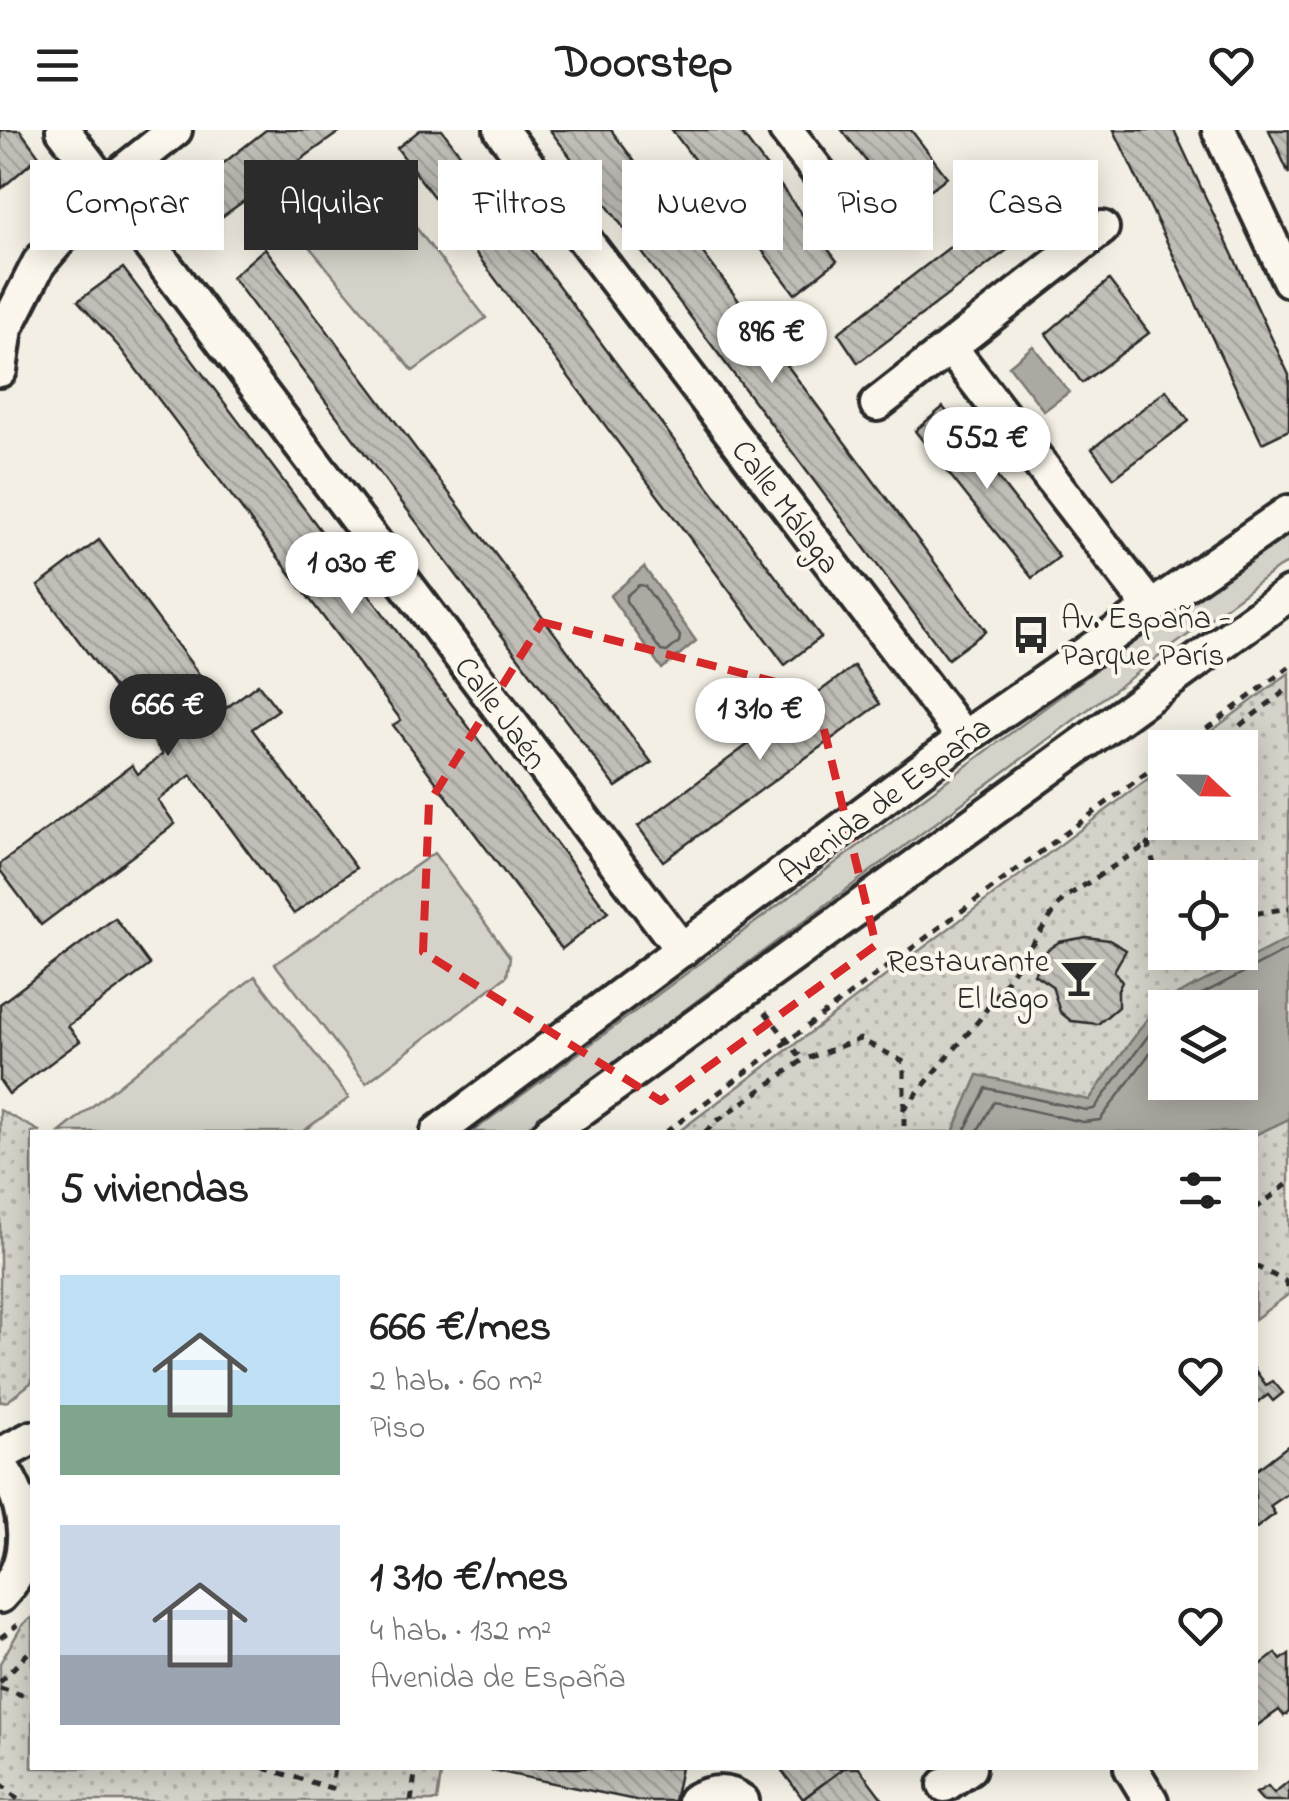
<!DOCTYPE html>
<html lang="es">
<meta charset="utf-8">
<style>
:root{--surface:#fff;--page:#f2f2f2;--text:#222;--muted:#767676;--accent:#2b2b2b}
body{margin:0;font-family:"Indie Flower",sans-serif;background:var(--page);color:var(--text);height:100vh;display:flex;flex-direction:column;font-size:38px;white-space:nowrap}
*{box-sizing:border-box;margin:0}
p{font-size:32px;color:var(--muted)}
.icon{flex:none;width:55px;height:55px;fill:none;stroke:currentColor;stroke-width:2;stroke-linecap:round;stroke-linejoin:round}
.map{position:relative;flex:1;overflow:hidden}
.side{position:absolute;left:30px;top:1000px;width:1228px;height:640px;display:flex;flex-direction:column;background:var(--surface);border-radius:0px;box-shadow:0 5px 25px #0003}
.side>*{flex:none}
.top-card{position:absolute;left:30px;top:30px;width:1230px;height:90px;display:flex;gap:20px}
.needle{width:65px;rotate:112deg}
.buttons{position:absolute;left:1148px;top:600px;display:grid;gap:20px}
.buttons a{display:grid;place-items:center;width:110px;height:110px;border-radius:0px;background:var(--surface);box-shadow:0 5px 25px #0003;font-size:50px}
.price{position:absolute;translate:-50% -85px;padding:0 22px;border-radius:35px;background:#fff;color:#222;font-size:32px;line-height:65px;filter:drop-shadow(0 2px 5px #0008)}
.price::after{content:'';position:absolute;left:50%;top:60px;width:30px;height:22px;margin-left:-15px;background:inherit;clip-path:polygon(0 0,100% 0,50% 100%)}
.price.active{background:var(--accent);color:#fff}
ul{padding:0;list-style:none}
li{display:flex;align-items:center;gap:30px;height:250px;padding:0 30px}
li span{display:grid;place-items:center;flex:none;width:280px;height:200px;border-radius:0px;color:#555}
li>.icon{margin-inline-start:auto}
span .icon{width:120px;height:120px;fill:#fffc;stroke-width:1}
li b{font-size:42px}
h2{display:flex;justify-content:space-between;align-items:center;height:120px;padding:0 30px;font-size:42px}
.chip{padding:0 35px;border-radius:0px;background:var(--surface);box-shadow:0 5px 25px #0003;font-size:35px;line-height:90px}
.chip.active{background:var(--accent);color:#fff}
header{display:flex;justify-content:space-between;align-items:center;height:130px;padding:0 30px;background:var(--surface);font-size:45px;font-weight:700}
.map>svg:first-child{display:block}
</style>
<header><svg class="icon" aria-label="menu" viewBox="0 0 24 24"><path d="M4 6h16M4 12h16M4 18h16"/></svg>Doorstep<svg class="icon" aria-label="heart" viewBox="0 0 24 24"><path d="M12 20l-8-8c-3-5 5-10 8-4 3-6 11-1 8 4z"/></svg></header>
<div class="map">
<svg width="1289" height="1671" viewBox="0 0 1289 1671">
<defs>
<pattern id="park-dots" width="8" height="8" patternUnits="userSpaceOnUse" patternTransform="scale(2.5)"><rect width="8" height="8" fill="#d5d2c9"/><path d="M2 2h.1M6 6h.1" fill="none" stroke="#b7b4ad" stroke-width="1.8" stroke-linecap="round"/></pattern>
<pattern id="building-back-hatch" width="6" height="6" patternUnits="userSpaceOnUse" patternTransform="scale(2.5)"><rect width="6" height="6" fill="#c0beb6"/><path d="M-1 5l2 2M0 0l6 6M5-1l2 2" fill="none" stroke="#a5a39d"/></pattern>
</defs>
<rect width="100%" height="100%" fill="#f3efe4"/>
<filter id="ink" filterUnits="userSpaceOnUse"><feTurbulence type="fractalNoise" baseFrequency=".01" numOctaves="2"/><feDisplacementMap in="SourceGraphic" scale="20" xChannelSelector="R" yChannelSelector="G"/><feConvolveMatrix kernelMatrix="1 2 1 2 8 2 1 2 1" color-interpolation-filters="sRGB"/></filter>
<g filter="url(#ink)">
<g fill="#d5d2c9" stroke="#807e7a" stroke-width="2.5">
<polygon points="370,38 486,188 413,241 292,96"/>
<polygon points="1289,404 1289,433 1279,437 521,1002 472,1002 1266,414"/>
<polygon points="434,723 510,827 507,846 366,953 275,834"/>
<polygon points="255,846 349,968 302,1002 60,1002"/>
</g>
<g fill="url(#park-dots)" stroke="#807e7a" stroke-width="2.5" fill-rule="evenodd">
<path d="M1289,543V1164L1255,1189V1002H678L1165,636V692H1240V618L1190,617ZM1165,748H1240V822H1165ZM1165,878H1240V952H1165Z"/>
<polygon points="0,980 41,1002 32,1002 32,1252 8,1271 0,1272"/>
<polygon points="32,1487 32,1638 442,1638 437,1671 0,1671 0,1533 23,1494"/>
</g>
<g fill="#aca9a2" stroke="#787772" stroke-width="2.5" fill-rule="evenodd">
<polygon points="1033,216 1069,262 1044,281 1009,236"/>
<polygon points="644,437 696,511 662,539 610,466"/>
<path d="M1289,808V989L1255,1005V1002H953L978,945L1089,970L1157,875ZM1165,878H1240V952H1165Z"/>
</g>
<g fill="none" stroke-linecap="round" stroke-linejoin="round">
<g stroke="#5f5d5b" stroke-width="2.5">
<polygon points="639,455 645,456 680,506 679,512 667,522 661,521 626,471 626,466"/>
<polyline points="1175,878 1289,819"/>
<polyline points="964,1002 986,958 1086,980 1094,979 1165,883"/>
<polyline points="977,1002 994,972 1083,992 1100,990 1165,903"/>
</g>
</g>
<g fill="url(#building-back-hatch)" stroke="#2b2b2b" stroke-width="2.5">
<polygon points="0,0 20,0 39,26 2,58"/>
<polygon points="266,0 342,0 194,107 171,74"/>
<polygon points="420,0 442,0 821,507 785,535 397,18"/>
<polygon points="550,0 611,0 986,501 948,529"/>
<polygon points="672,0 739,0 837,131 795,164"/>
<polygon points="842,0 911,0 947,47 904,80"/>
<polygon points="1114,0 1174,0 1289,245 1289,300 1262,313"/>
<polygon points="1269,0 1289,0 1289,44"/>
<polygon points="1058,34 1081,64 858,233 838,203"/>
<polygon points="265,118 652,633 616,657 232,147"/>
<polygon points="123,138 608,782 562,819 393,595 401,590 120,218 78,171"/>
<polygon points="1109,150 1149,203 1082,253 1046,204"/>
<polygon points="1166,260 1189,291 1114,348 1092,319"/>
<polygon points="943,277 1059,427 1032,448 915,301"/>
<polygon points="99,410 225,579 258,554 278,580 252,599 356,738 294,784 191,645 158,670 175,694 41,795 0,740 0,734 132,635 138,644 163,624 38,456"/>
<polygon points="854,536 880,574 663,731 638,696"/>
<polygon points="115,788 150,835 68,896 80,911 9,964 0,951 0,874"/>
<polygon points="1086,807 1109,810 1126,820 1114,841 1122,852 1118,860 1118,877 1098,894 1071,891 1060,882 1052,856 1034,844 1047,820 1059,812"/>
<polygon points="1255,1240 1266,1255 1273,1251 1283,1263 1273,1271 1268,1265 1255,1274"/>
<polygon points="1289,1315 1289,1363 1270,1376 1275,1384 1255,1399 1255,1341"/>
<polygon points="1276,1523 1281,1530 1289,1524 1289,1582 1284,1586 1279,1580 1255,1597 1255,1539"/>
<polygon points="481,1638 681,1638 674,1671 640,1671"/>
<polygon points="780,1638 844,1638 803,1669"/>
<polygon points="844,1638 859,1638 884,1671 805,1671 803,1669"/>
<polygon points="1289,1651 1289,1671 1263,1671 1256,1663 1268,1656 1274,1663"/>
</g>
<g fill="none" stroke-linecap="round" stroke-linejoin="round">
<g stroke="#2b2b2b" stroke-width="40">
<g id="street">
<polyline points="63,0 682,820"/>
<polyline points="501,0 964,608"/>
<polyline points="786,0 862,99"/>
<polyline points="1219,0 1289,150"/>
<polyline points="950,217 1150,477"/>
<polyline points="0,240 6,198 39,133 105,56 175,0"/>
<polyline points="877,274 1102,98"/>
<polyline points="438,1002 964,608 1289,382"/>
<polyline points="550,1002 1289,464"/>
<polyline points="0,1325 32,1308"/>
<path d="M0,1335C28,1373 36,1430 0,1466"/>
<polyline points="1131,1638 1151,1671"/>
<polyline points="945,1655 969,1638"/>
<path d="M694,1671C710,1662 726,1659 742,1671"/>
</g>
</g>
<g stroke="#2b2b2b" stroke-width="5" stroke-dasharray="8 8" stroke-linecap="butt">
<polyline points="1181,618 1289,537"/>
<polyline points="1217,618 1243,593 1289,558"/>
<polyline points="1165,667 1148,714 1165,771"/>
<polyline points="1240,786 1289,778"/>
<polyline points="765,882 803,930"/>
<polyline points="903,980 979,890 1063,769 1148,714"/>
<polyline points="666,1002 1165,629"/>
<polyline points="705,1002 717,991 803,930 860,909 904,932 904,1002"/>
<polyline points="1255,1079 1289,1053"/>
<polyline points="1255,1136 1285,1151 1289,1159"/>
<polyline points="0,1508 17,1495"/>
<polyline points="0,1552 32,1519"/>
<polyline points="0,1558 32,1568"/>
<polyline points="264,1638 331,1658 334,1638"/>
<polyline points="0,1653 20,1671"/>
<polyline points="411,1671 416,1638"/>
</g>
<use href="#street" stroke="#fbf7ec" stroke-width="32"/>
</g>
</g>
<path fill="none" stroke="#d62828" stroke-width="8" stroke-dasharray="20 12" stroke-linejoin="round" d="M542,492L815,562L876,815L661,971L423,822L429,673Z"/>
<defs>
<g id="bus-bare" transform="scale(3)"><path d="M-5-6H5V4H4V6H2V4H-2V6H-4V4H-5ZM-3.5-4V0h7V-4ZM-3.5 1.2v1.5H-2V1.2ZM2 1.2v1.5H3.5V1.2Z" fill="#2b2b2b" stroke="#fbf7ec" stroke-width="2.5" paint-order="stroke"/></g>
<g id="bar-bare" transform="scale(3)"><path d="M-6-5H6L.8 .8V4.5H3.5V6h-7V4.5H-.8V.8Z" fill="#2b2b2b" stroke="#fbf7ec" stroke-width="2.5" paint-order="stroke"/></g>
</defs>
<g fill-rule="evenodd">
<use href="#bus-bare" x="1031" y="505"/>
<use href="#bar-bare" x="1079" y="848"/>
</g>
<g text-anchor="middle" stroke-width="8" stroke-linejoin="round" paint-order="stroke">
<g font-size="32" fill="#2b2b2b" stroke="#fbf7ec">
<text transform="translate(787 376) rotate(53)" y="11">Calle Málaga</text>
<text transform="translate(502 582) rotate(53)" y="11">Calle Jaén</text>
<text transform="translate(884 669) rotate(-37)" y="11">Avenida de España</text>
</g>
<g font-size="32" fill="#2b2b2b" stroke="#fbf7ec" text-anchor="start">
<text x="1061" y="498">Av. España -<tspan x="1061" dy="37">Parque París</tspan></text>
<text x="1049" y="841" text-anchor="end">Restaurante<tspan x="1049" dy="37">El Lago</tspan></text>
</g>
</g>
</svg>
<div class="buttons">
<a><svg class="needle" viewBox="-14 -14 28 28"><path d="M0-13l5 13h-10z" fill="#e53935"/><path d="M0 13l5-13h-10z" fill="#767676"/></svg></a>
<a><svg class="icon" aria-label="locate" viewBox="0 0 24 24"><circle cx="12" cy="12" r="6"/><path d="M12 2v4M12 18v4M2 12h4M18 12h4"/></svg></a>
<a><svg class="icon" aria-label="layers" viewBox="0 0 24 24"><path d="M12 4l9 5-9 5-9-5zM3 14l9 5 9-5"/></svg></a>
</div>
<b class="price" style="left:772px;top:256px">896 €</b>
<b class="price" style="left:987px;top:362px">552 €</b>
<b class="price" style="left:352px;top:487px">1 030 €</b>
<b class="price active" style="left:168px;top:629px">666 €</b>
<b class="price" style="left:760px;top:633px">1 310 €</b>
<div class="top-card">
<a class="chip">Comprar</a>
<a class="chip active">Alquilar</a>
<a class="chip">Filtros</a>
<a class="chip">Nuevo</a>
<a class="chip">Piso</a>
<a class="chip">Casa</a>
</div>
<section class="side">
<h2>5 viviendas<svg class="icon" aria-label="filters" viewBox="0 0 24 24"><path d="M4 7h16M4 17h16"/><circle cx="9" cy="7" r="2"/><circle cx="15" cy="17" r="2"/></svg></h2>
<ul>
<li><span style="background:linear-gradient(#bfe0f5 65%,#7fa58c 0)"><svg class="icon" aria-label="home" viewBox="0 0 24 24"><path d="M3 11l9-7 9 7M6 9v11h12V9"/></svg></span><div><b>666 €/mes</b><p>2 hab. · 60 m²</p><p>Piso</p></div><svg class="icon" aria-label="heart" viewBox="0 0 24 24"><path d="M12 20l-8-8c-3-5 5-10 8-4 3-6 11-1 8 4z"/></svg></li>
<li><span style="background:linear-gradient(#c9d6e8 65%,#9aa5b1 0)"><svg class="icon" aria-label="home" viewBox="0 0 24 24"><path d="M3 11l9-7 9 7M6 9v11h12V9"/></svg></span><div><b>1 310 €/mes</b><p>4 hab. · 132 m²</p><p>Avenida de España</p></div><svg class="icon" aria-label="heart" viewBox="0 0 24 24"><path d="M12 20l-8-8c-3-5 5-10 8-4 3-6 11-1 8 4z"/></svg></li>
</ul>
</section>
</div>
